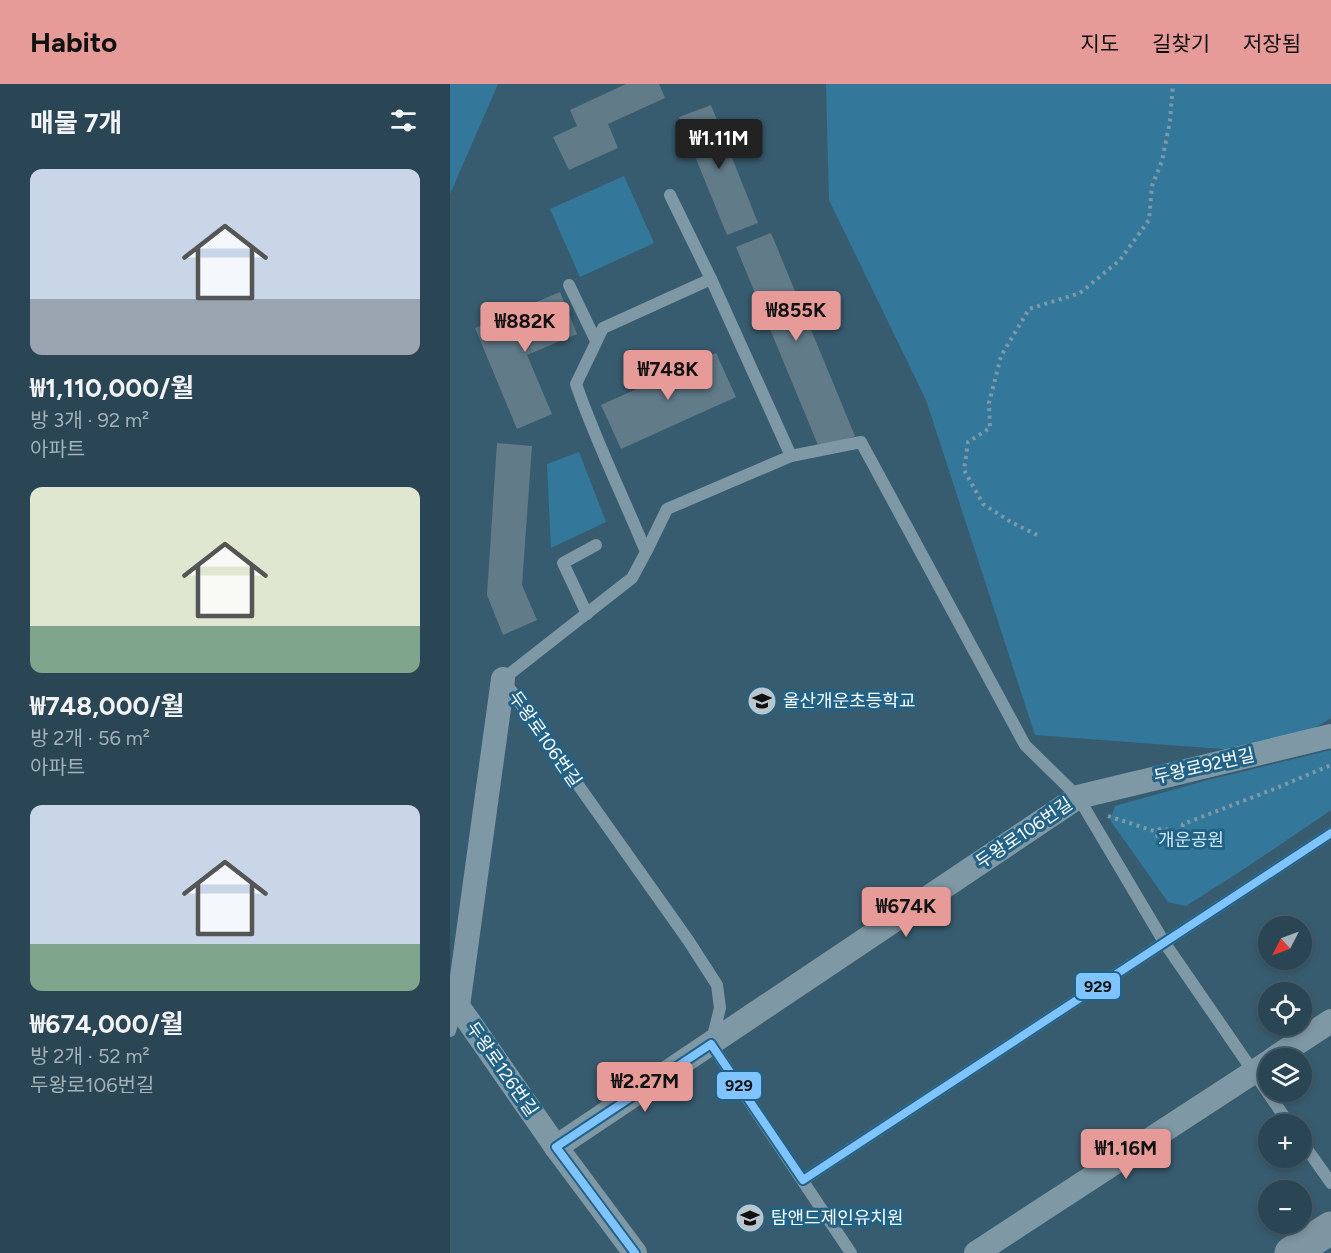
<!DOCTYPE html>
<html lang="ko">
<meta charset="utf-8">
<style>
:root{--surface:#2a4553;--page:#364f5d;--text:#f1f3f6;--muted:#a5b1b8;--line:#465d6a;--accent:#e69b98}
body{margin:0;font-family:Figtree,"Noto Sans KR",sans-serif;background:var(--page);color:var(--text);height:100vh;display:flex;flex-direction:column;font-size:22px;white-space:nowrap}
*{box-sizing:border-box;margin:0}
p{font-size:20px;color:var(--muted)}
.icon{flex:none;width:33px;height:33px;fill:none;stroke:currentColor;stroke-width:2;stroke-linecap:round;stroke-linejoin:round}
.map{position:relative;flex:1;overflow:hidden}
.panel{display:flex;flex-direction:column;background:var(--surface);width:450px}
.panel>*{flex:none}
.needle{width:39px;rotate:228deg}
.buttons{position:absolute;left:808px;top:832px;display:grid;gap:12px}
.buttons a{display:grid;place-items:center;width:54px;height:54px;border-radius:50%;background:var(--surface);box-shadow:0 3px 9px #0003,0 0 0 2px var(--line);font-size:30px}
.price{position:absolute;translate:-50% -51px;padding:0 14px;border-radius:6px;background:var(--accent);color:#111;font-size:20px;line-height:39px;filter:drop-shadow(0 2px 3px #0008)}
.price::after{content:'';position:absolute;left:50%;top:36px;width:18px;height:14px;margin-left:-9px;background:inherit;clip-path:polygon(0 0,100% 0,50% 100%)}
.price.selected{background:#222;color:#fff}
ul{padding:0;list-style:none}
li{display:grid;align-content:center;gap:12px;height:318px;padding:0 30px}
li span{display:grid;place-items:center;height:186px;border-radius:12px;color:#555}
li>.icon{margin-inline-start:auto}
span .icon{width:108px;height:108px;fill:#fffc;stroke-width:1}
li b{font-size:26px}
h2{display:flex;justify-content:space-between;align-items:center;height:72px;padding:0 30px;font-size:26px}
header{display:flex;align-items:center;gap:36px;box-sizing:border-box;height:84px;padding:0 30px;background:var(--accent);color:#111}
header strong{font-size:28px}
nav{display:flex;gap:33px;margin-inline-start:auto;font-size:21px}
main{display:flex;flex:1;min-height:0}
.map>svg:first-child{display:block}
</style>
<header>
<strong>Habito</strong>
<nav><a>지도</a><a>길찾기</a><a>저장됨</a></nav>
</header>
<main>
<section class="panel">
<h2>매물 7개<svg class="icon" aria-label="filters" viewBox="0 0 24 24"><path d="M4 7h16M4 17h16"/><circle cx="9" cy="7" r="2"/><circle cx="15" cy="17" r="2"/></svg></h2>
<ul>
<li><span style="background:linear-gradient(#c9d6e8 70%,#9aa5b1 0)"><svg class="icon" aria-label="home" viewBox="0 0 24 24"><path d="M3 11l9-7 9 7M6 9v11h12V9"/></svg></span><div><b>₩1,110,000/월</b><p>방 3개 · 92 m²</p><p>아파트</p></div></li>
<li><span style="background:linear-gradient(#dfe7d0 75%,#7fa58c 0)"><svg class="icon" aria-label="home" viewBox="0 0 24 24"><path d="M3 11l9-7 9 7M6 9v11h12V9"/></svg></span><div><b>₩748,000/월</b><p>방 2개 · 56 m²</p><p>아파트</p></div></li>
<li><span style="background:linear-gradient(#c9d6e8 75%,#7fa58c 0)"><svg class="icon" aria-label="home" viewBox="0 0 24 24"><path d="M3 11l9-7 9 7M6 9v11h12V9"/></svg></span><div><b>₩674,000/월</b><p>방 2개 · 52 m²</p><p>두왕로106번길</p></div></li>
</ul>
</section>
<div class="map">
<svg width="881" height="1169" viewBox="0 0 881 1169">
<rect width="100%" height="100%" fill="#385c6f"/>
<g fill="#33789b">
<polygon points="0,0 48,0 0,110"/>
<polygon points="376,0 881,0 881,634 825,669 585,651 476,316 379,116"/>
<polygon points="174,92 204,159 130,193 100,125"/>
<polygon points="129,368 156,438 101,464 97,380"/>
<polygon points="881,666 881,726 797,783 736,822 718,818 660,736 665,722 758,696"/>
</g>
<g fill="#617b89">
<polygon points="176,0 209,0 215,14 158,40 168,64 119,86 103,53 127,42 120,26"/>
<polygon points="261,21 308,139 277,151 229,33"/>
<polygon points="321,149 405,352 370,366 286,163"/>
<polygon points="110,208 127,250 77,271 102,330 67,345 25,244"/>
<polygon points="266,269 286,313 171,365 151,321"/>
<polygon points="47,359 82,362 72,501 87,536 53,551 37,511"/>
</g>
<g fill="none" stroke-linecap="round" stroke-linejoin="round">
<g stroke="#7f98a5" stroke-width="4" stroke-dasharray="3 4.5" stroke-linecap="butt">
<polyline points="587,451 561,438 533,420 514,386 518,358 540,344 539,319 551,272 579,225 630,209 670,176 699,136 702,102 712,77 720,37 723,0"/>
<polyline points="658,732 707,748"/>
<circle cx="713" cy="750" r="6"/>
<polyline points="719,753 730,754 733,740 824,705 881,681"/>
</g>
<g stroke="#7f98a5" stroke-width="12">
<polyline points="220,111 261,195"/>
<polyline points="119,201 146,257"/>
<polyline points="341,372 411,358 575,661 628,713 714,858 840,1041"/>
<path d="M196,468L217,425L341,372L261,195L153,244L126,300C146,358 173,412 196,468L182,494L53,595L238,856L267,901L270,924L261,960L401,1169"/>
<polyline points="137,530 113,479 146,461"/>
<polyline points="0,947 7,923"/>
<polyline points="852,1058 881,1099"/>
<polyline points="353,1096 881,749"/>
</g>
<g stroke="#7f98a5" stroke-width="24">
<polyline points="53,595 8,922 106,1063 185,1169"/>
<polyline points="823,975 881,937"/>
<polyline points="106,1063 628,713 881,652"/>
<polyline points="526,1169 819,978"/>
</g>
<polyline stroke="#7e96a2" stroke-width="33" points="841,1169 881,1144"/>
<g stroke="#216286" stroke-width="12">
<polyline id="bus-1" points="185,1169 106,1063 261,960 353,1096 881,749"/>
</g>
<use href="#bus-1" stroke="#80c4ff" stroke-width="8"/>
</g>
<defs>
<g id="school-disc" transform="scale(1.5)"><circle r="9.5" fill="#b9c6cd" stroke="#216286"/><path d="M0-5L7-2L0 1L-7-2ZM-4 1L0 2.5L4 1V4Q0 6-4 4Z" fill="#111"/></g>
</defs>
<g fill-rule="evenodd">
<use href="#school-disc" x="312" y="617"/>
<use href="#school-disc" x="300" y="1134"/>
</g>
<g text-anchor="middle" stroke-width="6" stroke-linejoin="round" paint-order="stroke">
<g font-size="18" fill="#fff" stroke="#216286" text-anchor="start">
<text x="333" y="623">울산개운초등학교</text>
<text x="321" y="1140">탐앤드제인유치원</text>
</g>
<g font-size="18" fill="#fff" stroke="#216286">
<text transform="translate(95 655) rotate(55)" y="6">두왕로106번길</text>
<text transform="translate(754 682) rotate(-13)" y="6">두왕로92번길</text>
<text transform="translate(574 749) rotate(-34)" y="6">두왕로106번길</text>
<text transform="translate(52 985) rotate(55)" y="6">두왕로126번길</text>
</g>
<g font-size="18" fill="#ceeaf7" stroke="#216286">
<text x="741" y="762">개운공원</text>
</g>
</g>
<g stroke="#216286" stroke-width="2">
<rect x="625" y="888" width="46" height="28" rx="6" fill="#80c4ff"/>
<rect x="266" y="987" width="46" height="29" rx="6" fill="#80c4ff"/>
</g>
<g font-size="16" text-anchor="middle" font-weight="bold" fill="#111">
<text x="648" y="908">929</text>
<text x="289" y="1007">929</text>
</g>
</svg>
<div class="buttons">
<a><svg class="needle" viewBox="-14 -14 28 28"><path d="M0-13l5 13h-10z" fill="#e53935"/><path d="M0 13l5-13h-10z" fill="#a5b1b8"/></svg></a>
<a><svg class="icon" aria-label="locate" viewBox="0 0 24 24"><circle cx="12" cy="12" r="6"/><path d="M12 2v4M12 18v4M2 12h4M18 12h4"/></svg></a>
<a><svg class="icon" aria-label="layers" viewBox="0 0 24 24"><path d="M12 4l9 5-9 5-9-5zM3 14l9 5 9-5"/></svg></a>
<a>+</a>
<a>−</a>
</div>
<b class="price selected" style="left:269px;top:86px">₩1.11M</b>
<b class="price" style="left:346px;top:258px">₩855K</b>
<b class="price" style="left:75px;top:269px">₩882K</b>
<b class="price" style="left:218px;top:317px">₩748K</b>
<b class="price" style="left:456px;top:854px">₩674K</b>
<b class="price" style="left:195px;top:1029px">₩2.27M</b>
<b class="price" style="left:676px;top:1096px">₩1.16M</b>
</div>
</main>
